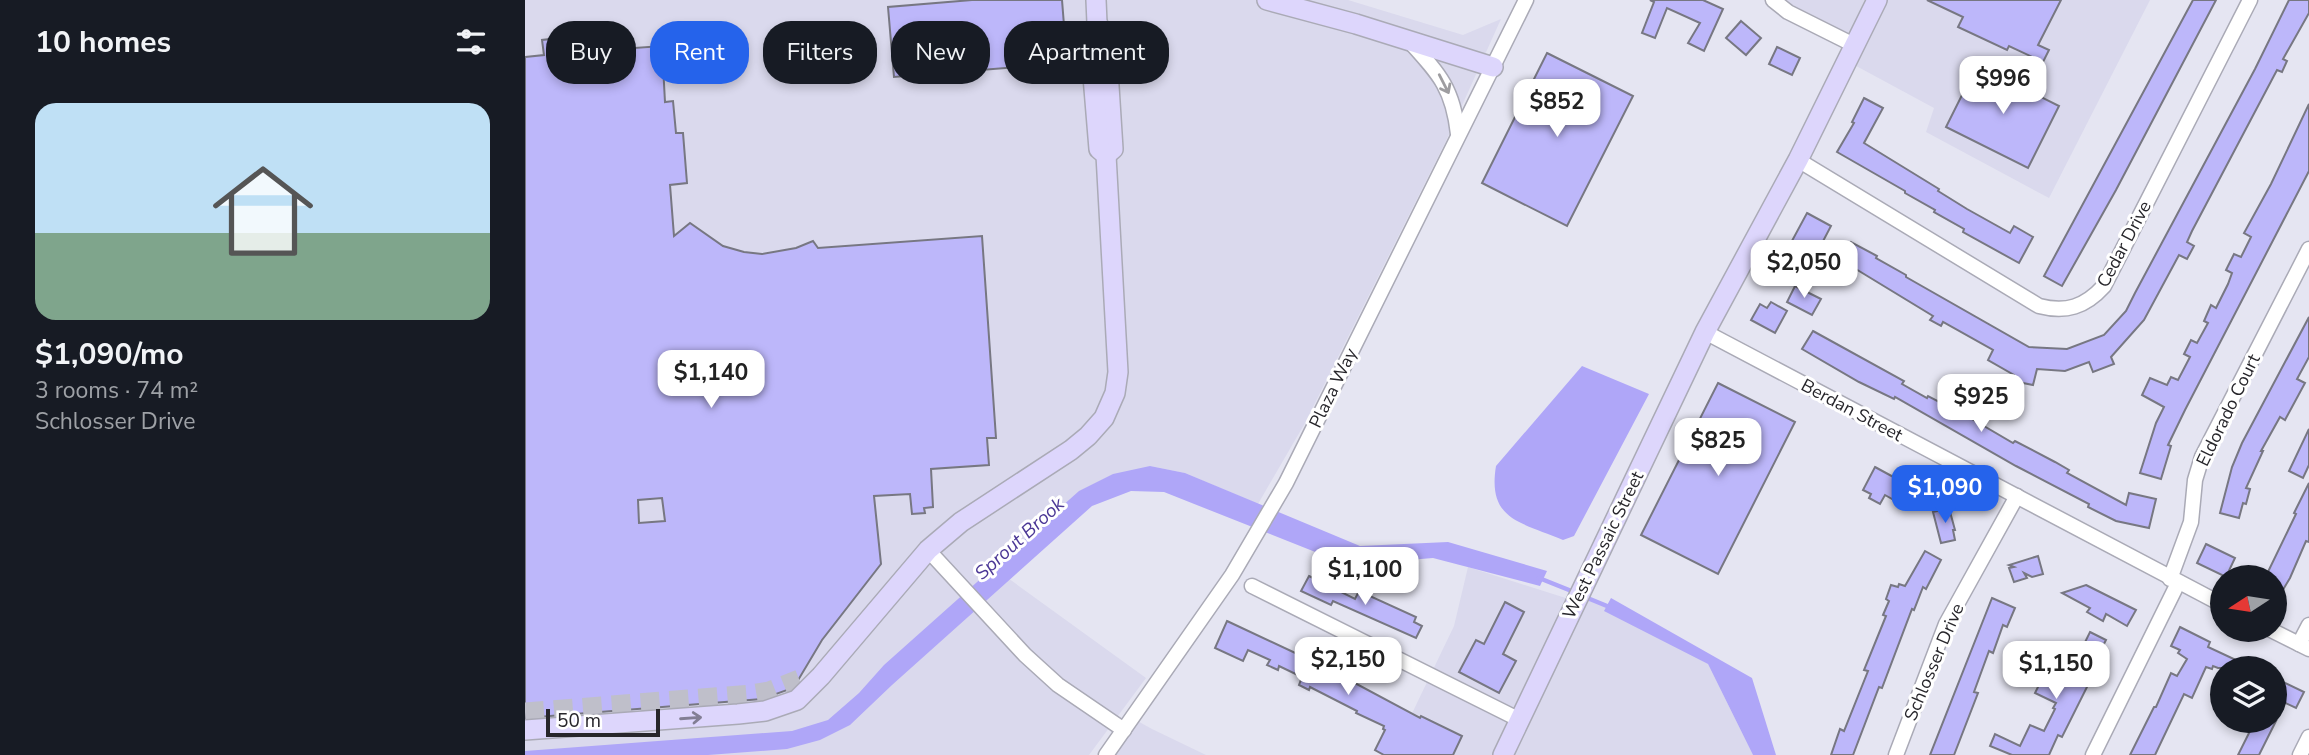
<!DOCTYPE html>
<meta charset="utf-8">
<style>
:root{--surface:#171b24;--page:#242831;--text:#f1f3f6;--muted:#9ea1a6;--line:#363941;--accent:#2563eb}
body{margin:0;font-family:"Nunito Sans",sans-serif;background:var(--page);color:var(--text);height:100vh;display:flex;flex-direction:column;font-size:26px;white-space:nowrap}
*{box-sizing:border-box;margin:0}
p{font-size:23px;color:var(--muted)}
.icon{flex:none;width:38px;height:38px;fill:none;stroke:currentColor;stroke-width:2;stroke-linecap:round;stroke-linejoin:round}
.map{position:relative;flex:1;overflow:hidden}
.sheet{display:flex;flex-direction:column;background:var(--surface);width:525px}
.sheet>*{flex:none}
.guide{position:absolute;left:21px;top:21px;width:665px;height:63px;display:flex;gap:14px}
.needle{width:46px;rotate:258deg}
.buttons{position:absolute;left:1685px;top:565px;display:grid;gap:14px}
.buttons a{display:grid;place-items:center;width:77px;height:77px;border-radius:50%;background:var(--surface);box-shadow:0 4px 10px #0003;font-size:35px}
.scale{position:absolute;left:21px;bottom:18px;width:114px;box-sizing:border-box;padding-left:7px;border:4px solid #27262b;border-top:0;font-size:19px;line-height:24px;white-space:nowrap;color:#27262b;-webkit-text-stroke:5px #fff;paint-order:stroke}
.price{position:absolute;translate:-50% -60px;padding:0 16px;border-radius:14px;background:#fff;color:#222;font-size:23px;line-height:46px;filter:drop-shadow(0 2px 4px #0008)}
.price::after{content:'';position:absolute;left:50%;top:42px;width:21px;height:16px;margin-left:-10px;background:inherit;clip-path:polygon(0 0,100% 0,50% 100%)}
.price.selected{background:var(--accent);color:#fff}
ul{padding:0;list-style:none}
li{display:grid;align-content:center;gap:14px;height:371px;padding:0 35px}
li+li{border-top:2px solid var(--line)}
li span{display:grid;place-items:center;height:217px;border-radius:21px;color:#555}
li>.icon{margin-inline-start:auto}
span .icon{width:126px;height:126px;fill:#fffc;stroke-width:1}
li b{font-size:30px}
h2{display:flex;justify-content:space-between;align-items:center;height:84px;padding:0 35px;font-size:30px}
.chip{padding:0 24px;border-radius:28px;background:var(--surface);box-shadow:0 4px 10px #0003;font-size:24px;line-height:63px}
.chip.selected{background:var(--accent);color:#fff}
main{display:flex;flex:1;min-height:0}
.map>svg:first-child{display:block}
</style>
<main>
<section class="sheet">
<h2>10 homes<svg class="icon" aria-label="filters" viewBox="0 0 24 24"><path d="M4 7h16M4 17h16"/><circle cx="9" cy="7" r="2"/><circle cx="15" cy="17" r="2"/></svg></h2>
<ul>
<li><span style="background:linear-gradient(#bfe0f5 60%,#7fa58c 0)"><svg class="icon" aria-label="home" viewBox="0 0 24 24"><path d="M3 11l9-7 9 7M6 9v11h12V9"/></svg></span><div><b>$1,090/mo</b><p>3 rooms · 74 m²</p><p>Schlosser Drive</p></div></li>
</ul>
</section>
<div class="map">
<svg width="1784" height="755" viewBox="0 0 1784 755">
<rect width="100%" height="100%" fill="#e5e5f2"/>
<g fill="#dad9ed">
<polygon points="0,0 823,0 938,35 976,19 921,141 780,423 733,504 660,473 625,466 469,568 621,678 564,755 0,755"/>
<polygon points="1248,0 1625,0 1524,198 1401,132 1409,108 1322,61 1329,46"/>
<polygon points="943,567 1050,601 1054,594 1082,606 1183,664 1228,755 867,755 929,626"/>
<polygon points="607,718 627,729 681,755 581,755"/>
</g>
<g fill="#afa6f8">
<path d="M1057,366L1124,394L1049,536L1038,540C997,522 962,521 971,466Z"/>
<polygon points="625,466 660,473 835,546 923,542 1022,571 1015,586 908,558 823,565 639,492 606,491 567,506 367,685 325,725 295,740 262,749 183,755 0,755 0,751 267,731 303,720 334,693 359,665 554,491 588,474"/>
<polygon points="1086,598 1227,678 1251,755 1228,755 1183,664 1079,611"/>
</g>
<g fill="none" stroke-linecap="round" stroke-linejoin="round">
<g stroke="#afa6f8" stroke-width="4.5">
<polyline points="1014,578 1049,592"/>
<polyline points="1060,597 1082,606"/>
</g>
</g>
<g fill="#bdb7fa" stroke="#777782" stroke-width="2" fill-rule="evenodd">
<polygon points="447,0 537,0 542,63 369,77 363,7"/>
<polygon points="1125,0 1178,0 1198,9 1179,51 1163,43 1175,23 1142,8 1130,38 1117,33 1129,2"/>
<polygon points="1402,0 1536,0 1513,45 1524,50 1518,62 1484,46 1482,50 1433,27 1438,17"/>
<polygon points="1668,0 1691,0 1591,190 1537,286 1519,276"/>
<polygon points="1764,0 1784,0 1784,13 1758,59 1762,61 1757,72 1752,70 1667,231 1662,242 1669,246 1662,259 1654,255 1619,320 1586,357 1589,364 1568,372 1564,362 1540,371 1512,369 1508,385 1488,381 1489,375 1463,360 1468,350 1418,322 1416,326 1405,320 1408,316 1316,260 1326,242 1352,256 1351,258 1381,275 1381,277 1504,347 1542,349 1579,335 1601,311 1610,293 1730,69"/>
<polygon points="1216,21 1236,38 1221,55 1201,38"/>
<path d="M52,36L53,52L137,46L140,102L148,101L151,133H158L162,183L145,185L149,236L165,223L198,246L219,252L237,254L271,248L288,241L293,248L457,236L471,438H462L464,465L406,469L408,507L399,508L400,513L387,514L385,494L349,496L356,564L297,640L272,682L265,689L237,699L0,718V57L19,55L17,40ZM137,498L140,521L114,523L113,500Z"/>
<polygon points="1252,47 1275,58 1267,75 1244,64"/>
<polygon points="1022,53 1108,96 1042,226 957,183"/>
<polygon points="1452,65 1534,106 1503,168 1421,127"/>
<polygon points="1339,98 1358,108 1339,143 1414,189 1413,191 1442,209 1485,233 1489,226 1508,237 1494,263 1438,232 1439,229 1409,212 1410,210 1380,193 1380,191 1312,152 1329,123 1327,122"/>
<polygon points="1784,104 1784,171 1660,410 1643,445 1646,446 1636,479 1615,473 1631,423 1639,407 1617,395 1625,378 1642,385 1646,377 1653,380 1665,357 1659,354 1666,340 1672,343 1683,323 1679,321 1686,305 1691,308 1703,284 1707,273 1701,270 1709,254 1716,257 1726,237 1719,233 1746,184"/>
<polygon points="1282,213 1306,226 1296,245 1291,242 1272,275 1254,265"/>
<polygon points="1270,286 1296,299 1287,315 1262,302"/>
<polygon points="1246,302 1262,311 1250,333 1226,320 1235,304 1242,308"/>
<polygon points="1784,317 1784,357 1772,379 1780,383 1760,420 1755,417 1736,451 1738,451 1721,488 1725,489 1721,504 1718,503 1714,518 1695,513 1707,467 1717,443"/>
<polygon points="1288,331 1379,381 1377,384 1402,398 1403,396 1422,406 1423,405 1488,443 1490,441 1530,462 1544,470 1542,473 1601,505 1604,493 1631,499 1624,528 1591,521 1563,507 1564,504 1491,466 1370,397 1369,399 1334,382 1277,349"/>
<polygon points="1193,383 1270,422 1193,574 1116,535"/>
<polygon points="1784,429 1784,465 1778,478 1764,471"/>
<polygon points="1350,467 1385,486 1376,504 1360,495 1355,504 1344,498 1346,494 1338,490"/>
<polygon points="1784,483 1784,542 1781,541 1765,578 1750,603 1750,578 1740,578 1771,514 1769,513"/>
<polygon points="1424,508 1430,530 1428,530 1430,540 1416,543 1408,512"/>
<polygon points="1681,544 1710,558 1701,577 1672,563"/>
<polygon points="1400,551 1416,560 1401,589 1398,587 1389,610 1387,609 1357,688 1354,687 1328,755 1306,755 1315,729 1319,731 1343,671 1339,670 1361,616 1358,615 1364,601 1361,599 1366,585 1373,587 1374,584 1380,586"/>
<polygon points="1513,556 1518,574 1507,577 1499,573 1502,578 1489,582 1484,568 1489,567 1484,565"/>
<polygon points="784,576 830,599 834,591 891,617 889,622 897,626 891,638 808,601 806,605 776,591"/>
<polygon points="1561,585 1611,610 1602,626 1581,614 1578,621 1562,612 1565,608 1537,593"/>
<polygon points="1467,598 1490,608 1482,627 1478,625 1468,653 1464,651 1449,692 1453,693 1429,755 1405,755"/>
<polygon points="980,602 999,612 978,654 991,661 974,693 934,672 951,640 959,644"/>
<polygon points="702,621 798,666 895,718 896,716 937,736 928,755 859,755 850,750 860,730 858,729 859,726 831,713 832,711 785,687 784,690 774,685 777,677 754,666 753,670 742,665 745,660 723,650 718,661 690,648"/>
<polygon points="1655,627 1685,642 1683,647 1728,668 1693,668 1688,666 1687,669 1681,667 1667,698 1659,694 1630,755 1605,755 1629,707 1631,707 1646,673 1652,676 1662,659 1653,653 1655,650 1646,646"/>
<polygon points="1565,632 1581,640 1564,673 1568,675 1537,737 1533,735 1524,755 1487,755 1465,746 1470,734 1495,746 1505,725 1519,731 1530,709 1528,708 1531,703 1510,693 1514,685 1499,678 1507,662 1542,679"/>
<polygon points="1750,678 1779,692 1771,708 1750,698"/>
<polygon points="1730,721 1751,721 1734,755 1713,755"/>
</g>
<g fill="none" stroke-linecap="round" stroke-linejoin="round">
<polyline stroke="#bfbfca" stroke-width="19" stroke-dasharray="19 10" stroke-linecap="butt" points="0,712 226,694 244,691 274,679"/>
<g stroke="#aaaab6" stroke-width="17">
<g id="street">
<polyline points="1248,0 1263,12 1329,45"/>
<path d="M886,43C915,75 928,89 933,134"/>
<path d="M1273,160L1514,306C1541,313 1560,307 1579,286L1725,0"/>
<polyline points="1180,332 1698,605"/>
<polyline points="403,550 500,655 533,685 599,730"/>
<polyline points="1645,579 1666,522 1670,480 1677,457 1784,249"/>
<polyline points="727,586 995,720"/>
<polyline points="1746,630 1784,649"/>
<polyline points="1774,644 1784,625"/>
<polyline points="581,755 707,575 761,483 1001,0"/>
<polyline points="1371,755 1421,624 1492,496"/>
<polyline points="1568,755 1653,583"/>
<polyline points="1775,755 1784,737"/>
</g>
</g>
<g stroke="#aaaab6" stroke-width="22">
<g id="secondary">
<polyline points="742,0 831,24 968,67"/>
<polyline points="572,23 581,39 588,149 581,155"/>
<polyline points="0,730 213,714 240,711 272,700 296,676 403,550 436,522 546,450 563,436 579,418 590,393 593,372 581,155 574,149 565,40 572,23 571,0"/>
<polyline points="978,755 1180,332 1273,160 1352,0"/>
</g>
</g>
<use href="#street" stroke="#fff" stroke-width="14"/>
<use href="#secondary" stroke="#ddd6fc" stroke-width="19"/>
</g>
<defs><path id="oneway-shaft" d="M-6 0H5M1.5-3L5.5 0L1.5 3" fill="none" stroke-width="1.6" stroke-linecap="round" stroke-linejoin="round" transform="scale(1.75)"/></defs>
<use stroke="#9e9da0" href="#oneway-shaft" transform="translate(919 84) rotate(63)"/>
<use stroke="#827e94" href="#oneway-shaft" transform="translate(166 718) rotate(-4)"/>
<g text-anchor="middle" stroke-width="6" stroke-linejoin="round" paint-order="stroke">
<g font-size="18" fill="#27262b" stroke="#fff">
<text transform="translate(1599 244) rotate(-62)" y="6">Cedar Drive</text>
<text transform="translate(808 388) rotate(-64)" y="6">Plaza Way</text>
<text transform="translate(1327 410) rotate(28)" y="6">Berdan Street</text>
<text transform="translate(1703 410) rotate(-64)" y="6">Eldorado Court</text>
<text transform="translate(1078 545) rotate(-64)" y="6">West Passaic Street</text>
<text transform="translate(1409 662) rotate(-67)" y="6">Schlosser Drive</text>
</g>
<g font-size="19" font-style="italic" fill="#4c3896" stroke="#fff">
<text transform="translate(494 538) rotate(-42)" y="7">Sprout Brook</text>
</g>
</g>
</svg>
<div class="buttons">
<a><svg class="needle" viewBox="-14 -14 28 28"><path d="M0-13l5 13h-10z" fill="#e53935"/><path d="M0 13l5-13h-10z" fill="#9ea1a6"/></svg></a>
<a><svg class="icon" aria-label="layers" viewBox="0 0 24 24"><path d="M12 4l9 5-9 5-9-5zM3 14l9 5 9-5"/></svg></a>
</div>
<div class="scale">50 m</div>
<b class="price" style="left:1478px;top:116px">$996</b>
<b class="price" style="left:1032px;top:139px">$852</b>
<b class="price" style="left:1279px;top:300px">$2,050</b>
<b class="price" style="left:186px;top:410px">$1,140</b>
<b class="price" style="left:1456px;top:434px">$925</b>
<b class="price" style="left:1193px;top:478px">$825</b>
<b class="price selected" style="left:1420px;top:525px">$1,090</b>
<b class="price" style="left:840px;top:607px">$1,100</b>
<b class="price" style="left:823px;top:697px">$2,150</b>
<b class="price" style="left:1531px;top:701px">$1,150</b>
<div class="guide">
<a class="chip">Buy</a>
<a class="chip selected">Rent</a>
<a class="chip">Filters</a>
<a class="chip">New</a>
<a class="chip">Apartment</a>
</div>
</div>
</main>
